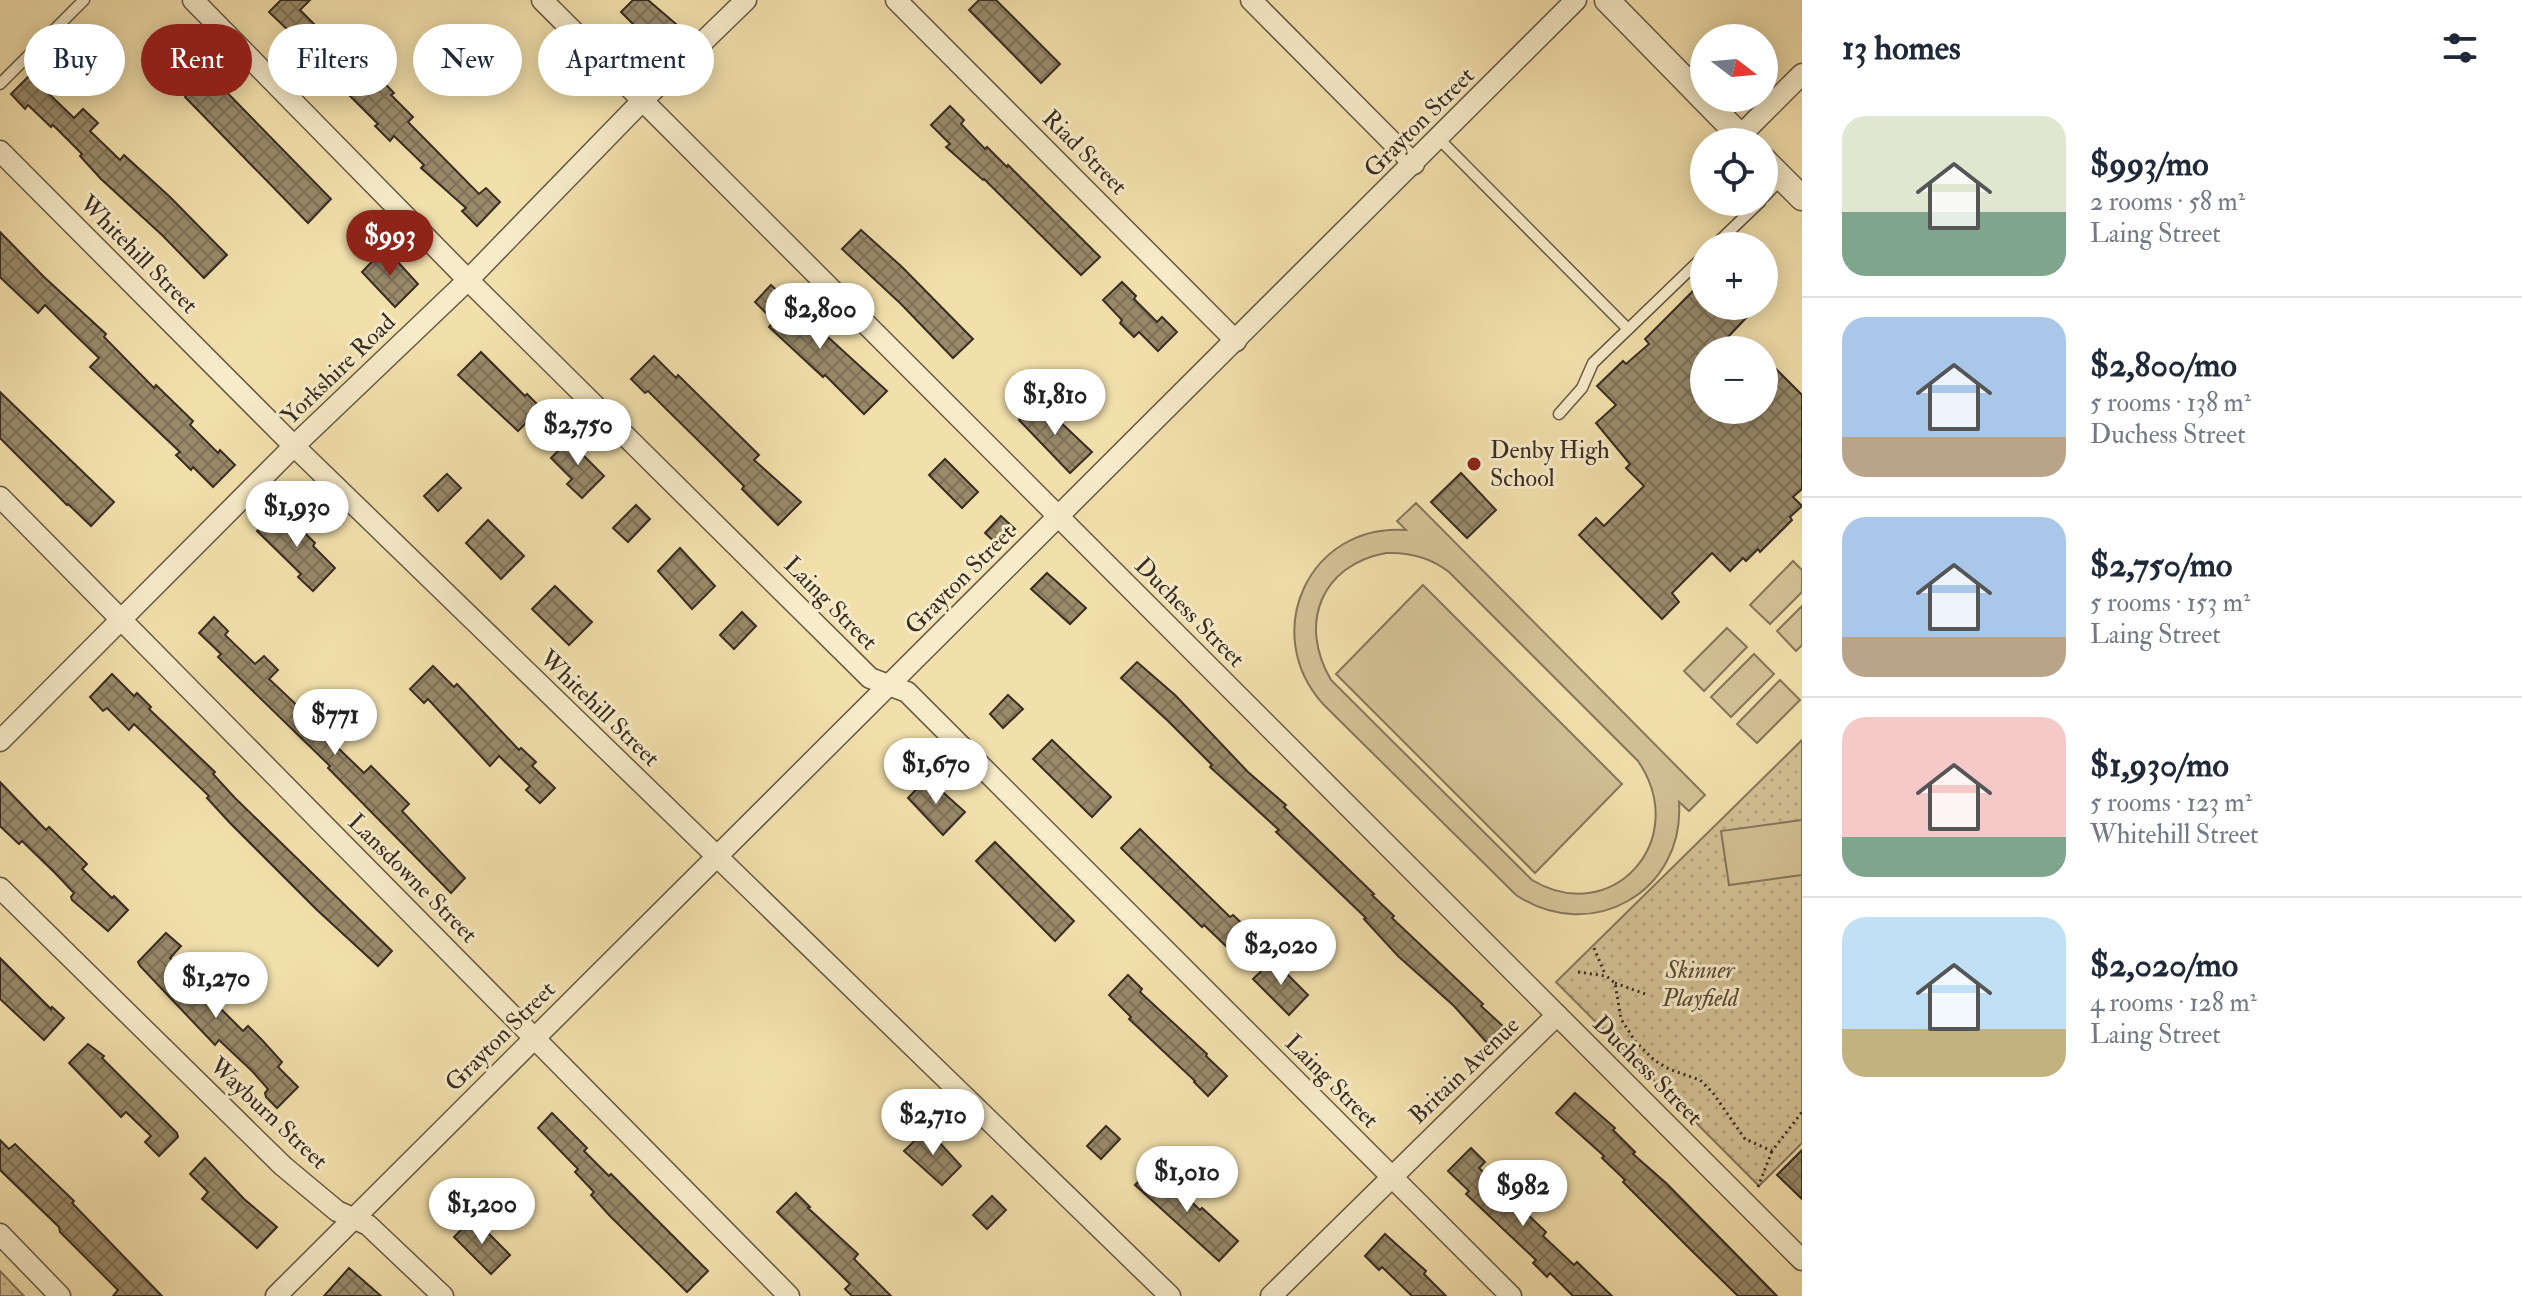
<!DOCTYPE html>
<meta charset="utf-8">
<style>
:root{--surface:#fff;--page:#f2f2f3;--text:#1f2937;--muted:#747a83;--line:#e0e1e3;--accent:#8f2418}
body{margin:0;font-family:"IM FELL Double Pica",serif;background:var(--page);color:var(--text);height:100vh;display:flex;flex-direction:column;font-size:30px;white-space:nowrap}
*{box-sizing:border-box;margin:0}
p{font-size:26px;color:var(--muted)}
.icon{flex:none;width:44px;height:44px;fill:none;stroke:currentColor;stroke-width:2;stroke-linecap:round;stroke-linejoin:round}
.map{position:relative;flex:1;overflow:hidden}
.side{display:flex;flex-direction:column;background:var(--surface);width:720px}
.side>*{flex:none}
.top-card{position:absolute;left:24px;top:24px;width:760px;height:72px;display:flex;gap:16px}
.needle{width:52px;rotate:106deg}
.tools{position:absolute;left:1690px;top:24px;display:grid;gap:16px}
.tools a{display:grid;place-items:center;width:88px;height:88px;border-radius:50%;background:var(--surface);box-shadow:0 4px 20px #0003;font-size:40px}
.price{position:absolute;translate:-50% -68px;padding:0 18px;border-radius:28px;background:#fff;color:#222;font-size:26px;line-height:52px;filter:drop-shadow(0 2px 4px #0008)}
.price::after{content:'';position:absolute;left:50%;top:48px;width:24px;height:18px;margin-left:-12px;background:inherit;clip-path:polygon(0 0,100% 0,50% 100%)}
.price.active{background:var(--accent);color:#fff}
ul{padding:0;list-style:none}
li{display:flex;align-items:center;gap:24px;height:200px;padding:0 40px}
li+li{border-top:2px solid var(--line)}
li span{display:grid;place-items:center;flex:none;width:224px;height:160px;border-radius:24px;color:#555}
li>.icon{margin-inline-start:auto}
span .icon{width:96px;height:96px;fill:#fffc;stroke-width:1}
li b{font-size:34px}
h2{display:flex;justify-content:space-between;align-items:center;height:96px;padding:0 40px;font-size:34px}
.pill{padding:0 28px;border-radius:36px;background:var(--surface);box-shadow:0 4px 20px #0003;font-size:28px;line-height:72px}
.pill.active{background:var(--accent);color:#fff}
main{display:flex;flex:1;min-height:0}
.map>svg:first-child{display:block}
</style>
<main>
<div class="map">
<svg width="1802" height="1296" viewBox="0 0 1802 1296">
<defs>
<pattern id="green-dots" width="8" height="8" patternUnits="userSpaceOnUse" patternTransform="scale(2)"><rect width="8" height="8" fill="#d3c195"/><path d="M2 2h.1M6 6h.1" fill="none" stroke="#b6a680" stroke-width="1.8" stroke-linecap="round"/></pattern>
<pattern id="building-cross-hatch" width="8" height="8" patternUnits="userSpaceOnUse" patternTransform="scale(2)"><rect width="8" height="8" fill="#998a6a"/><path d="M0 0l8 8M0 8l8-8" fill="none" stroke="#7e7157"/></pattern>
</defs>
<rect width="100%" height="100%" fill="#f2e0ac"/>
<filter id="stains"><feTurbulence type="fractalNoise" baseFrequency=".0025" numOctaves="4"/><feColorMatrix values="0 0 0 0 .2 0 0 0 0 .09 0 0 0 0 .02 0 0 0 .5 -.17"/></filter>
<radialGradient id="worn" r=".72"><stop offset=".6" stop-color="#630" stop-opacity="0"/><stop offset="1" stop-color="#630" stop-opacity=".3"/></radialGradient>
<g fill="url(#green-dots)" stroke="#86765c" stroke-width="2">
<polygon points="1802,740 1802,1143 1759,1186 1556,982"/>
<polygon points="0,1271 24,1296 0,1296"/>
</g>
<g fill="#d3c195" stroke="#86765c" stroke-width="2" fill-rule="evenodd">
<path d="M1416,503L1705,795L1689,811L1679,802C1685,892 1591,945 1516,895L1323,704C1259,633 1309,523 1406,530L1397,521ZM1386,553C1410,552 1430,557 1449,572L1638,761C1692,840 1612,928 1532,880L1331,680C1298,624 1321,565 1386,553Z"/>
<polygon points="1793,561 1802,570 1802,592 1770,624 1750,605"/>
<polygon points="1423,585 1622,784 1535,873 1336,674"/>
<polygon points="1802,606 1802,645 1796,651 1777,631"/>
<polygon points="1727,628 1747,647 1704,691 1684,671"/>
<polygon points="1754,654 1774,674 1731,717 1711,697"/>
<polygon points="1780,680 1800,700 1757,743 1737,724"/>
<polygon points="1802,820 1802,875 1729,885 1721,831"/>
</g>
<g fill="url(#building-cross-hatch)" stroke="#392c23" stroke-width="2">
<polygon points="281,0 310,0 300,10 330,40 335,35 372,70 394,93 391,95 413,117 408,122 479,194 486,188 500,202 477,226 462,211 466,208 421,168 424,165 394,136 390,141 375,126 378,124 289,35 291,33 269,12"/>
<polygon points="633,0 648,0 676,24 652,48 638,34 640,31 621,12"/>
<polygon points="979,0 996,0 1060,64 1041,83 969,10"/>
<polygon points="34,71 48,85 44,89 74,118 83,109 98,123 90,131 120,160 124,155 170,197 227,255 204,278 162,235 101,179 80,156 82,154 53,125 51,127 28,105 25,109 11,94"/>
<polygon points="208,73 331,199 308,223 185,97"/>
<polygon points="950,106 964,120 961,124 985,149 987,147 1007,167 1008,165 1100,257 1081,275 984,179 983,180 946,147 950,144 931,125"/>
<polygon points="861,230 902,267 973,339 953,358 901,304 842,249"/>
<polygon points="0,232 44,277 106,334 104,337 154,388 156,385 193,421 190,425 218,453 220,450 235,465 213,487 193,467 191,470 176,455 180,452 90,367 99,358 68,328 45,305 38,313 0,277"/>
<polygon points="385,248 418,284 395,307 362,272"/>
<polygon points="1704,280 1704,306 1736,306 1747,317 1727,338 1739,350 1704,350 1704,410 1764,410 1764,366 1771,373 1775,368 1802,395 1802,489 1793,497 1802,506 1790,517 1792,520 1760,552 1758,549 1746,561 1743,558 1730,571 1712,553 1672,593 1679,602 1662,619 1579,535 1596,518 1604,526 1644,486 1626,468 1630,464 1596,423 1616,405 1597,386 1623,361 1626,364 1649,344 1645,339"/>
<polygon points="1122,282 1136,296 1134,299 1157,322 1162,317 1177,332 1158,351 1139,332 1134,337 1120,323 1122,320 1103,300"/>
<polygon points="771,285 887,391 864,414 825,375 823,377 769,327 774,321 755,302"/>
<polygon points="481,352 525,396 527,394 541,408 518,431 458,375"/>
<polygon points="654,356 676,378 678,375 759,455 754,460 801,502 778,525 742,489 744,486 714,456 648,391 645,393 631,379"/>
<polygon points="0,392 114,502 91,526 68,504 67,505 0,438"/>
<polygon points="1038,401 1092,452 1070,473 1019,420"/>
<polygon points="574,435 588,449 583,455 604,476 582,498 567,484 572,479 551,458"/>
<polygon points="945,459 978,492 962,508 929,475"/>
<polygon points="1461,473 1496,510 1467,538 1431,502"/>
<polygon points="447,474 461,488 438,511 424,496"/>
<polygon points="636,505 650,519 628,542 613,528"/>
<polygon points="280,509 315,543 313,546 335,568 313,591 298,577 301,574 257,531"/>
<polygon points="1001,516 1015,529 999,546 985,533"/>
<polygon points="488,520 524,556 501,579 466,543"/>
<polygon points="680,548 715,586 692,609 658,571"/>
<polygon points="1047,573 1086,608 1070,624 1031,589"/>
<polygon points="555,586 592,622 569,645 532,609"/>
<polygon points="742,612 756,626 734,649 720,635"/>
<polygon points="214,617 228,631 225,635 255,664 264,656 278,670 269,679 337,743 335,745 364,773 371,766 409,804 402,811 465,878 451,893 328,768 330,766 218,657 221,654 199,633"/>
<polygon points="1137,662 1175,695 1248,772 1286,805 1284,807 1374,894 1372,895 1394,916 1392,918 1483,1004 1481,1006 1504,1027 1488,1044 1454,1006 1398,956 1364,919 1366,918 1276,832 1279,830 1210,767 1212,765 1168,721 1121,678"/>
<polygon points="433,666 454,687 457,684 519,750 521,748 536,762 532,766 555,788 540,803 526,790 530,786 499,756 490,766 428,699 424,703 410,689"/>
<polygon points="112,674 134,696 137,693 151,707 149,709 215,772 213,774 235,798 392,951 378,966 317,910 230,823 207,798 209,796 134,724 129,730 107,708 103,711 90,697"/>
<polygon points="1008,695 1023,709 1003,728 990,714"/>
<polygon points="1052,740 1111,797 1092,817 1033,759"/>
<polygon points="927,778 965,812 943,835 908,798"/>
<polygon points="0,782 46,830 49,827 87,864 82,869 112,898 114,896 128,910 108,931 72,900 71,897 74,893 55,873 22,841 19,844 0,826"/>
<polygon points="1140,829 1230,917 1233,915 1247,928 1228,948 1204,925 1202,927 1121,848"/>
<polygon points="995,842 1074,921 1055,941 976,861"/>
<polygon points="166,933 181,946 170,958 243,1031 248,1026 262,1040 282,1062 278,1067 298,1087 277,1108 266,1097 265,1093 268,1089 252,1071 219,1040 215,1045 140,966 138,962"/>
<polygon points="0,958 51,1009 52,1007 64,1018 44,1040 0,999"/>
<polygon points="1273,960 1308,995 1289,1015 1253,979"/>
<polygon points="1128,975 1142,989 1140,992 1207,1054 1206,1056 1227,1076 1208,1096 1194,1082 1195,1081 1129,1019 1131,1017 1109,995"/>
<polygon points="88,1044 104,1056 102,1058 177,1133 178,1137 159,1156 145,1142 151,1136 126,1112 121,1117 69,1063"/>
<polygon points="1575,1093 1615,1128 1613,1130 1635,1152 1633,1154 1666,1183 1777,1296 1738,1296 1689,1248 1623,1182 1625,1180 1602,1158 1604,1156 1556,1113"/>
<polygon points="552,1113 587,1148 584,1151 609,1176 611,1174 708,1271 687,1292 609,1215 591,1195 594,1192 575,1172 578,1169 538,1128"/>
<polygon points="1106,1126 1120,1139 1101,1159 1087,1146"/>
<polygon points="927,1129 961,1166 942,1185 904,1151"/>
<polygon points="0,1140 9,1149 15,1144 74,1201 72,1203 162,1296 113,1296 118,1290 60,1232 59,1227 0,1170"/>
<polygon points="1471,1148 1485,1162 1479,1168 1546,1232 1543,1236 1574,1265 1577,1262 1612,1296 1573,1296 1550,1273 1547,1277 1533,1263 1536,1260 1466,1194 1469,1191 1448,1171"/>
<polygon points="1802,1150 1802,1199 1777,1175"/>
<polygon points="205,1158 244,1199 277,1227 257,1248 202,1199 208,1192 190,1174"/>
<polygon points="1154,1166 1200,1210 1202,1208 1238,1241 1219,1261 1135,1185"/>
<polygon points="796,1193 810,1207 808,1208 858,1254 854,1259 891,1296 852,1296 845,1289 850,1284 777,1212"/>
<polygon points="992,1196 1006,1210 987,1229 973,1215"/>
<polygon points="473,1218 510,1255 491,1274 454,1237"/>
<polygon points="1385,1234 1426,1271 1424,1274 1446,1296 1412,1296 1382,1267 1379,1270 1365,1256"/>
<polygon points="349,1268 381,1296 324,1296"/>
</g>
<g fill="none" stroke-linecap="round" stroke-linejoin="round">
<g stroke="#675945" stroke-width="13">
<g id="service">
<polyline points="0,84 84,0"/>
<polyline points="1439,139 1628,329"/>
<polyline points="1764,197 1781,179"/>
<polyline points="1714,246 1760,202"/>
<polyline points="1559,414 1582,388 1593,363 1704,256"/>
</g>
</g>
<g stroke="#675945" stroke-width="23">
<g id="minor">
<polyline points="193,0 468,280 870,678 907,692 1511,1296"/>
<polyline points="542,0 1802,1260"/>
<polyline points="896,0 1236,341"/>
<polyline points="1251,0 1414,164"/>
<polyline points="1740,136 1802,74"/>
<polyline points="0,151 294,446 1170,1296"/>
<polyline points="0,497 789,1296"/>
<polyline points="0,741 294,446 468,280 642,101 746,0"/>
<polyline points="0,888 283,1166 337,1211 368,1225 443,1296"/>
<polyline points="0,1234 60,1296"/>
<polyline points="276,1296 1576,0"/>
<polyline points="1271,1296 1557,1015"/>
</g>
</g>
<g stroke="#675945" stroke-width="27">
<g id="tertiary">
<polyline points="1607,0 1746,142"/>
<polyline points="1764,160 1802,198"/>
</g>
</g>
<g stroke="#392c23" stroke-width="3" stroke-dasharray="2 4" stroke-linecap="butt">
<polyline points="1594,948 1605,974"/>
<polyline points="1578,972 1606,976 1615,983 1621,1019 1635,1041 1654,1060 1669,1069 1700,1080 1713,1093 1745,1139 1772,1151 1802,1112"/>
<polyline points="1615,983 1648,995"/>
<polyline points="1758,1187 1772,1151"/>
</g>
<use href="#service" stroke="#f7ebc9" stroke-width="10"/>
<use href="#minor" stroke="#f7ebc9" stroke-width="20"/>
<use href="#tertiary" stroke="#f7ebc9" stroke-width="24"/>
</g>
<circle fill="#8f2418" stroke="#f7ebc9" stroke-width="3" cx="1474" cy="464" r="8"/>
<g text-anchor="middle" stroke-width="6" stroke-linejoin="round" paint-order="stroke">
<g font-size="24" fill="#392c23" stroke="#f7ebc9">
<text transform="translate(1419 122) rotate(-45)" y="8">Grayton Street</text>
<text transform="translate(1085 152) rotate(45)" y="8">Riad Street</text>
<text transform="translate(139 254) rotate(45)" y="8">Whitehill Street</text>
<text transform="translate(338 369) rotate(-44)" y="8">Yorkshire Road</text>
<text transform="translate(960 579) rotate(-45)" y="8">Grayton Street</text>
<text transform="translate(831 603) rotate(45)" y="8">Laing Street</text>
<text transform="translate(1190 612) rotate(45)" y="8">Duchess Street</text>
<text transform="translate(600 708) rotate(44)" y="8">Whitehill Street</text>
<text transform="translate(413 878) rotate(45)" y="8">Lansdowne Street</text>
<text transform="translate(500 1036) rotate(-45)" y="8">Grayton Street</text>
<text transform="translate(1464 1070) rotate(-44)" y="8">Britain Avenue</text>
<text transform="translate(1648 1070) rotate(45)" y="8">Duchess Street</text>
<text transform="translate(1332 1081) rotate(45)" y="8">Laing Street</text>
<text transform="translate(269 1113) rotate(43)" y="8">Wayburn Street</text>
</g>
<g font-size="24" fill="#392c23" stroke="#f7ebc9" text-anchor="start">
<text x="1490" y="458">Denby High<tspan x="1490" dy="28">School</tspan></text>
</g>
<g font-size="24" font-style="italic" fill="#584a3a" stroke="#f7ebc9">
<text x="1700" y="978">Skinner<tspan x="1700" dy="28">Playfield</tspan></text>
</g>
</g>
<rect width="100%" height="100%" filter="url(#stains)"/>
<rect width="100%" height="100%" fill="url(#worn)"/>
</svg>
<div class="tools">
<a><svg class="needle" viewBox="-14 -14 28 28"><path d="M0-13l5 13h-10z" fill="#e53935"/><path d="M0 13l5-13h-10z" fill="#747a83"/></svg></a>
<a><svg class="icon" aria-label="locate" viewBox="0 0 24 24"><circle cx="12" cy="12" r="6"/><path d="M12 2v4M12 18v4M2 12h4M18 12h4"/></svg></a>
<a>+</a>
<a>−</a>
</div>
<b class="price active" style="left:390px;top:278px">$993</b>
<b class="price" style="left:820px;top:351px">$2,800</b>
<b class="price" style="left:1055px;top:437px">$1,810</b>
<b class="price" style="left:578px;top:467px">$2,750</b>
<b class="price" style="left:297px;top:549px">$1,930</b>
<b class="price" style="left:335px;top:757px">$771</b>
<b class="price" style="left:936px;top:806px">$1,670</b>
<b class="price" style="left:1281px;top:987px">$2,020</b>
<b class="price" style="left:216px;top:1020px">$1,270</b>
<b class="price" style="left:933px;top:1157px">$2,710</b>
<b class="price" style="left:1187px;top:1214px">$1,010</b>
<b class="price" style="left:1523px;top:1228px">$982</b>
<b class="price" style="left:482px;top:1246px">$1,200</b>
<div class="top-card">
<a class="pill">Buy</a>
<a class="pill active">Rent</a>
<a class="pill">Filters</a>
<a class="pill">New</a>
<a class="pill">Apartment</a>
</div>
</div>
<section class="side">
<h2>13 homes<svg class="icon" aria-label="filters" viewBox="0 0 24 24"><path d="M4 7h16M4 17h16"/><circle cx="9" cy="7" r="2"/><circle cx="15" cy="17" r="2"/></svg></h2>
<ul>
<li><span style="background:linear-gradient(#dfe7d0 60%,#7fa58c 0)"><svg class="icon" aria-label="home" viewBox="0 0 24 24"><path d="M3 11l9-7 9 7M6 9v11h12V9"/></svg></span><div><b>$993/mo</b><p>2 rooms · 58 m²</p><p>Laing Street</p></div></li>
<li><span style="background:linear-gradient(#a9c7e8 75%,#b9a48a 0)"><svg class="icon" aria-label="home" viewBox="0 0 24 24"><path d="M3 11l9-7 9 7M6 9v11h12V9"/></svg></span><div><b>$2,800/mo</b><p>5 rooms · 138 m²</p><p>Duchess Street</p></div></li>
<li><span style="background:linear-gradient(#a9c7e8 75%,#b9a48a 0)"><svg class="icon" aria-label="home" viewBox="0 0 24 24"><path d="M3 11l9-7 9 7M6 9v11h12V9"/></svg></span><div><b>$2,750/mo</b><p>5 rooms · 153 m²</p><p>Laing Street</p></div></li>
<li><span style="background:linear-gradient(#f6c9c9 75%,#7fa58c 0)"><svg class="icon" aria-label="home" viewBox="0 0 24 24"><path d="M3 11l9-7 9 7M6 9v11h12V9"/></svg></span><div><b>$1,930/mo</b><p>5 rooms · 123 m²</p><p>Whitehill Street</p></div></li>
<li><span style="background:linear-gradient(#bfe0f5 70%,#c2b280 0)"><svg class="icon" aria-label="home" viewBox="0 0 24 24"><path d="M3 11l9-7 9 7M6 9v11h12V9"/></svg></span><div><b>$2,020/mo</b><p>4 rooms · 128 m²</p><p>Laing Street</p></div></li>
</ul>
</section>
</main>
